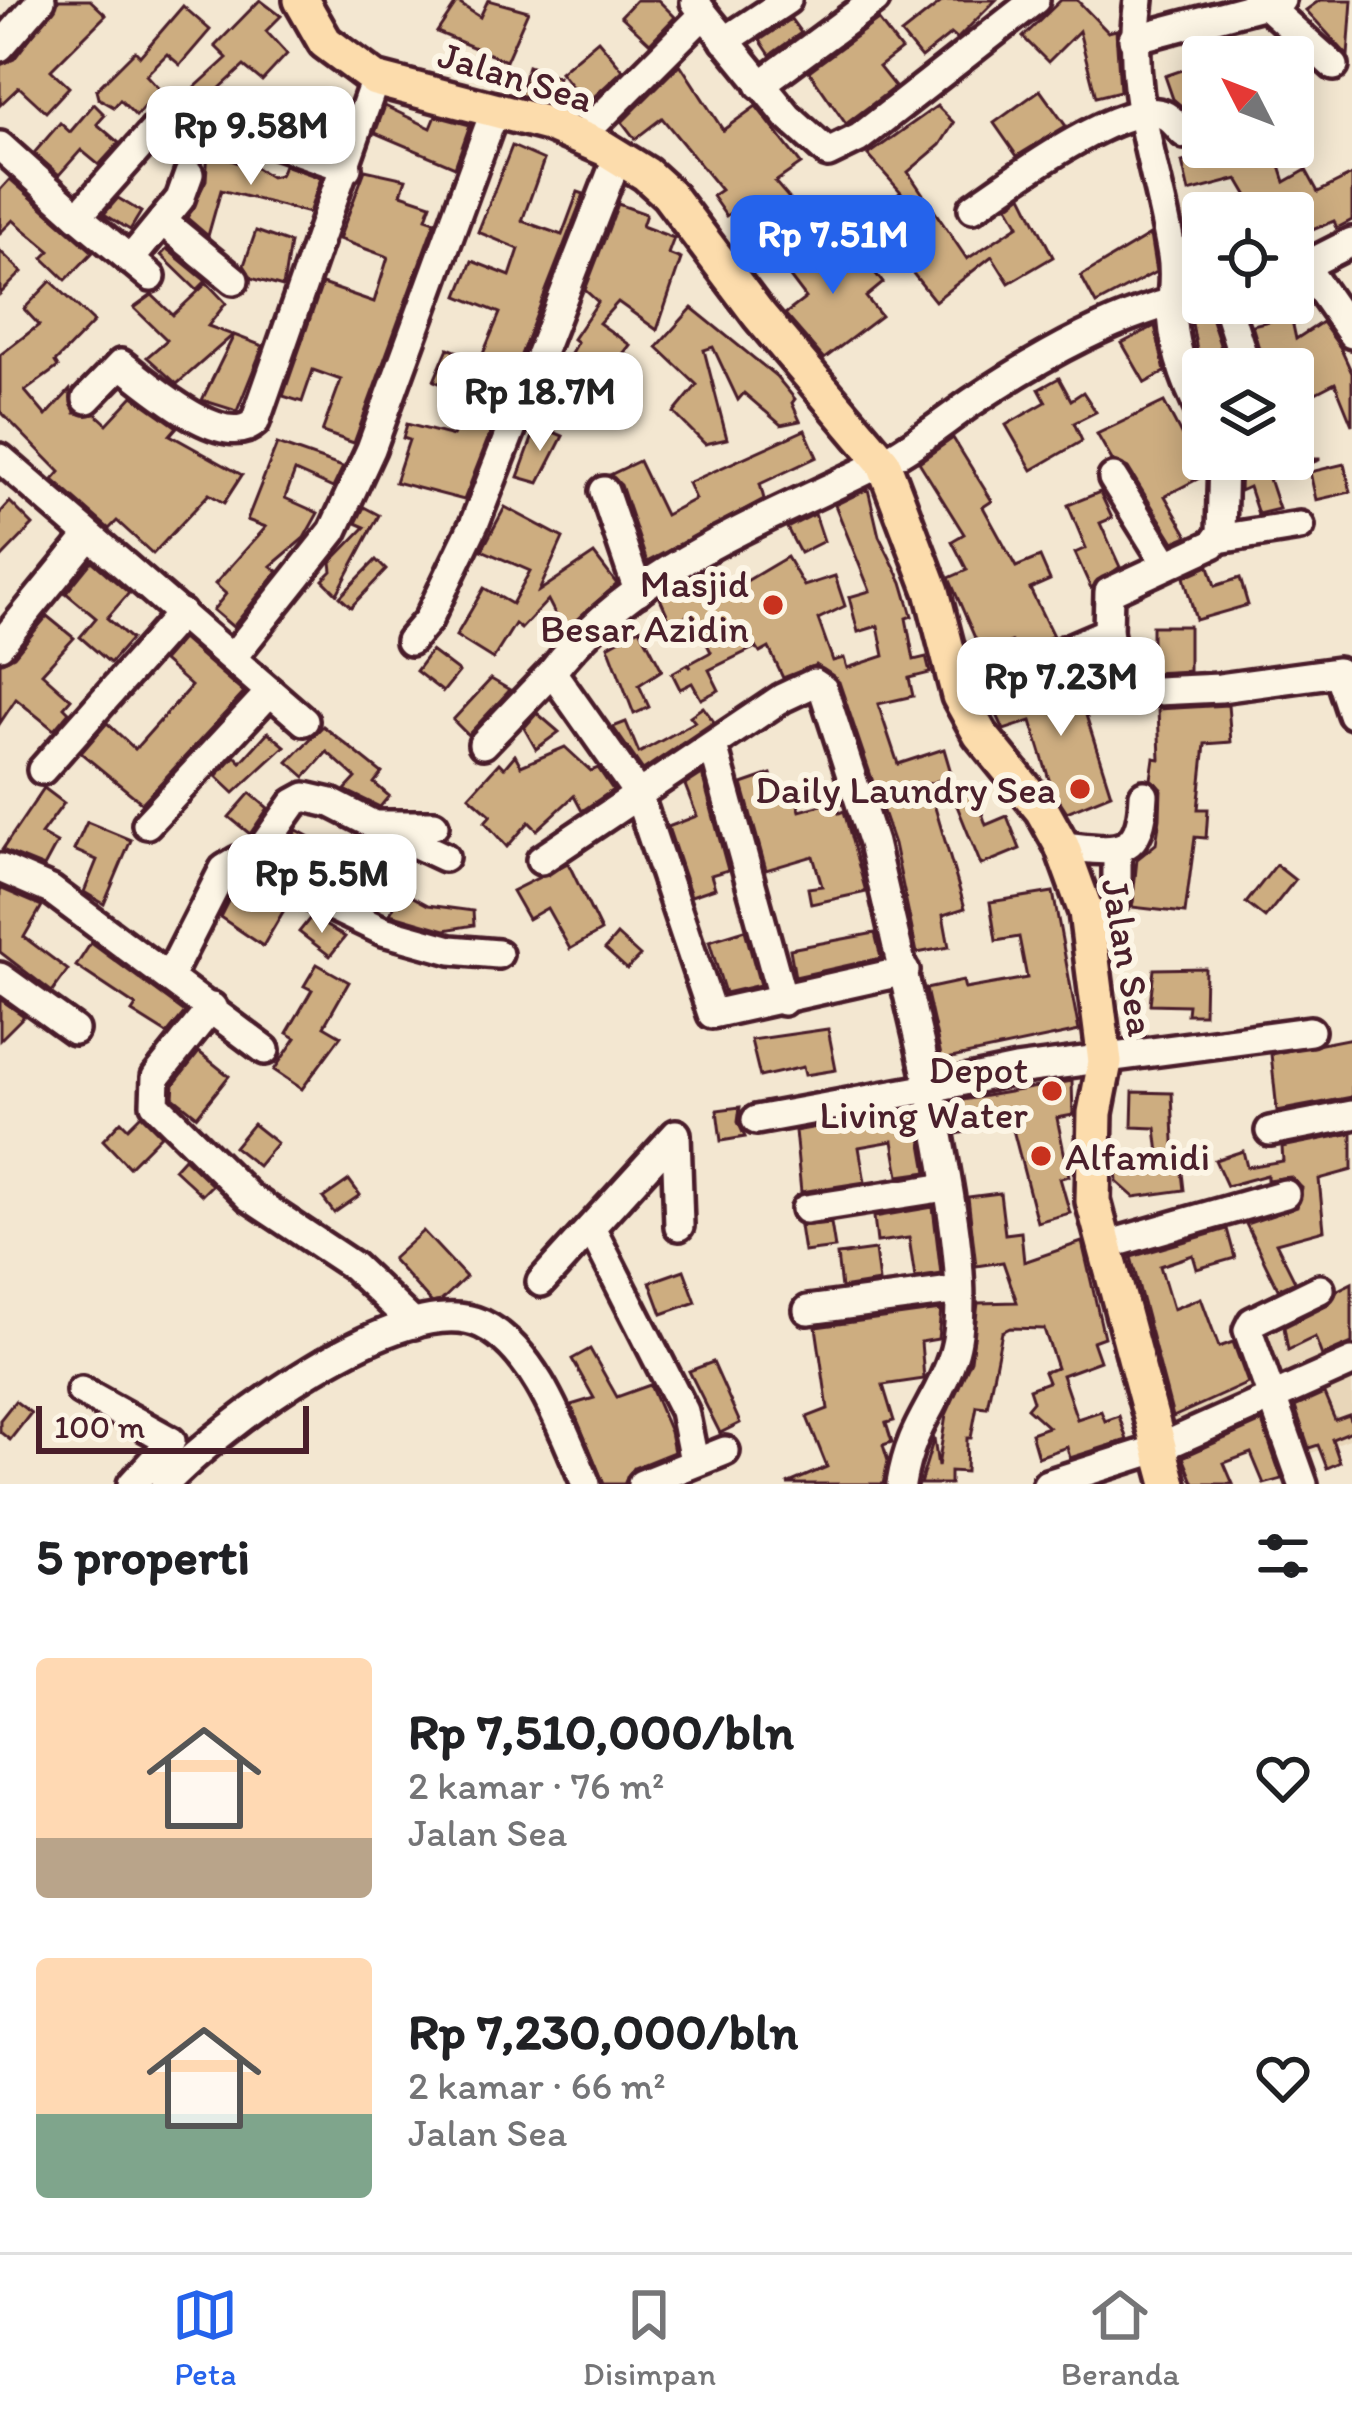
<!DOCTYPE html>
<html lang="id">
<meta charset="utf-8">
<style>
:root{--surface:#fff;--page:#f6f6f6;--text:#202124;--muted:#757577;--line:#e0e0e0;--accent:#2563eb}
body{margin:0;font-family:Itim,sans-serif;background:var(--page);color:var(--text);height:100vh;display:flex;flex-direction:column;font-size:45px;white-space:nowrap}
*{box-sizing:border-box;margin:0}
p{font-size:39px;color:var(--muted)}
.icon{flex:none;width:66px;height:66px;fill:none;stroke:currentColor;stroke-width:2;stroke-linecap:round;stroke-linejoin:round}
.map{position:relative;height:1484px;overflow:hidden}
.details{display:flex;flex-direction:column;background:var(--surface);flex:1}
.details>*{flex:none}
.needle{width:78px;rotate:312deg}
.buttons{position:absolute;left:1182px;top:36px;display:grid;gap:24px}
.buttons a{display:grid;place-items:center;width:132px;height:132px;border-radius:12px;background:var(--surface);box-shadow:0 6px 30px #0003;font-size:60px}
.scale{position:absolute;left:36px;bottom:30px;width:273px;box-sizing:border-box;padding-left:12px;border:6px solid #4a1f2b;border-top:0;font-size:33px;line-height:42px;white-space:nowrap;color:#4a1f2b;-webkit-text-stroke:9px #fcf5e5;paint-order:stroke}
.price{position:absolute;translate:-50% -102px;padding:0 27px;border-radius:24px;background:#fff;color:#222;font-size:39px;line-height:78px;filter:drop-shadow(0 3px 6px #0008)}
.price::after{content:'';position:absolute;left:50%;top:72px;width:36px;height:27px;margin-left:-18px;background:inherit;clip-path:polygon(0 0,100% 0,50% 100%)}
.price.current{background:var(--accent);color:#fff}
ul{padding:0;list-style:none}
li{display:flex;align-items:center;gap:36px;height:300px;padding:0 36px}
li span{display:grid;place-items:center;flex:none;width:336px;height:240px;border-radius:12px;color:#555}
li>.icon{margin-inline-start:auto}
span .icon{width:144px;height:144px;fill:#fffc;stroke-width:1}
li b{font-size:51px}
h2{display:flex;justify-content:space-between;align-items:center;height:144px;padding:0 36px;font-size:51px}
.dock{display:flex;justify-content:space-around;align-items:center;height:168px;border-top:3px solid var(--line);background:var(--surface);font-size:33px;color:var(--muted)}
.dock a{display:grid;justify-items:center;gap:6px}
.dock .current{color:var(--accent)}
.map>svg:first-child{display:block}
</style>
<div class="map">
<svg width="1352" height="1484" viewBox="0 0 1352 1484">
<rect width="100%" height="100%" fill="#f3e7d1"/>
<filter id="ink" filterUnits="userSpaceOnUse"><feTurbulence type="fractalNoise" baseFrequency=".00833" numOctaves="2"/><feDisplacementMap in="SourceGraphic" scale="24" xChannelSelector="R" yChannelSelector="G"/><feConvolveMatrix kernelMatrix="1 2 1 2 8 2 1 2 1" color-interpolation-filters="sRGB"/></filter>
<g filter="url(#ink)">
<polygon fill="#e8d6b9" points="1352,1291 1352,1438 1298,1458 1276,1397 1161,1449 1143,1378"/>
<g fill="#cdad80" stroke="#4a1f2b" stroke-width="3">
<polygon points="59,0 90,0 106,15 51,70 69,87 46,112 19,87 0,105 0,65 14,59"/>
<polygon points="260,0 281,16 266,31 287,54 262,81 244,66 219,89 335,140 333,144 191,91 227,58 215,46"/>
<polygon points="488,0 528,11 506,61 437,32 457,2 480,17"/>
<polygon points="636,0 658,0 675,17 650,43 621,16"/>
<polygon points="944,0 996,0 957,39 951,34 921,58 901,34"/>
<polygon points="1061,0 1077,0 1108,32 1116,30 1120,91 1096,97 1079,31 1048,62 1023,37"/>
<polygon points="1320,0 1352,0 1348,56 1306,10"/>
<polygon points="183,6 210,30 180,65 167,54 146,75 159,89 136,116 120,100 114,107 98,98 96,90 135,51 140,56"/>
<polygon points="791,19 801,33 770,55 760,40"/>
<polygon points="878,20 901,50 879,67 895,87 846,124 809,71"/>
<polygon points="598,40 623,70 586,104 560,72"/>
<polygon points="1280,42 1312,70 1293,92 1293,57 1266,57"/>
<polygon points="1203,63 1203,116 1193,116 1173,99 1165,76"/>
<polygon points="680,64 723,130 756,106 801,164 775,182 801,212 775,234 748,201 726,216 712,196 721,190 662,118 635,139 622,122"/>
<polygon points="528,66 558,77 549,103 519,95"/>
<polygon points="1040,90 1066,126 1017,156 994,123"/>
<polygon points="306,96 335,106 325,135 299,113"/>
<polygon points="94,104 105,115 97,124 119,143 99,165 81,150 59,175 34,153 60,123 70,132"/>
<polygon points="385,106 431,128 436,116 470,125 455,167 375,133"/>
<polygon points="937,106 954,123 940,145 908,172 967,259 1019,225 1008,206 1022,195 1053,257 1009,283 992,256 935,301 903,261 909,256 875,214 901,192 868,155"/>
<polygon points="512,146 544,160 522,221 562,235 578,192 584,194 464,500 395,482 409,440 403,438 407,424 453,436 465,393 434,381 448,348 480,361 500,313 458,296 472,261 510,276 519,249 478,232"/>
<polygon points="1239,147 1274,147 1285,182 1306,170 1318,192 1352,175 1352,220 1337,228 1334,221 1293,238 1293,213 1258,213 1238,179 1189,192 1182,162"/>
<polygon points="208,151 239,163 241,159 271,177 280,175 284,165 321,178 309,213 221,190 208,236 187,218 206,180"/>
<polygon points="365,170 406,179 401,194 431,204 426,218 435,221 354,443 322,432 341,380 313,370 302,402 283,396 322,284 374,302 388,257 339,239"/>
<polygon points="10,179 93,252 66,280 43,258 50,251 13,220 0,233 0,190"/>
<polygon points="118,198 141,212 130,230 104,214"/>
<polygon points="618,204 646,214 642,226 674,238 668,254 681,259 657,330 618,302 599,323 630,345 594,391 571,377 563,400 548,395 577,342 573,339 598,302 585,290"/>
<polygon points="256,231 290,243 283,287 251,278 244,265"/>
<polygon points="1150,235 1156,272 1096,304 1081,276"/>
<polygon points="836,236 856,263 863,257 883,283 866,297 881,316 824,359 785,314 806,298 787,273"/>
<polygon points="1203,236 1203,277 1191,279 1188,241"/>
<polygon points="167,249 206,281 197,290 161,255"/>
<polygon points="0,251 22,272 0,294"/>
<polygon points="51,281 94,322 55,362 58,367 25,391 46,416 70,390 75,413 96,414 107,424 133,396 177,427 170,435 242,475 224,503 209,494 153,554 117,521 109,529 53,480 60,472 0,411 0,355 39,325 24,309"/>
<polygon points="207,283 226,303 208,326 233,335 177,384 147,357 167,340 134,308 152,295 173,315"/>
<polygon points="692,308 776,376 795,399 792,403 800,421 781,425 744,393 738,400 713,347 704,350 727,439 705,444 674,413 697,385 657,347"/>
<polygon points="1210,314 1228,369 1202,369 1198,356 1191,318"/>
<polygon points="1291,316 1296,339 1322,322 1340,347 1352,373 1352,425 1335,383 1308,397 1311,406 1293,413 1293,369 1265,369 1252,325"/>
<polygon points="1155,326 1165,372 1145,383 1122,343"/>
<polygon points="234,335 263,346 237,411 202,400"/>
<polygon points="1059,378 1071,400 1083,392 1096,412 1074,423 1082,441 1032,470 1006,425 1046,402 1039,389"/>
<polygon points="1164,402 1203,476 1165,496 1188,536 1174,542 1128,468 1112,460 1097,434"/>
<polygon points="537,425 563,436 539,483 518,477"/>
<polygon points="805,430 817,457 760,484 764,499 647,562 621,485 610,475 639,461 665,515 695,499 688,483"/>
<polygon points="953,438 992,501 983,507 1016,567 1040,557 1050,580 1030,589 1053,636 1013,653 1011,642 982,654 949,578 967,570 952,541 964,534 919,462"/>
<polygon points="277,444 343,467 333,488 295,471 285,498 318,513 304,538 271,566 278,571 233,627 213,610 226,594 215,584 266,527 247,520"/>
<polygon points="1250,459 1319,459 1319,460 1269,479 1279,509 1258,514 1249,487 1240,491 1241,462"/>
<polygon points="1344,464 1351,492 1316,500 1310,472"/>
<polygon points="868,489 879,536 902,582 912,616 906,618 914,660 926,657 930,673 909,678 913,696 878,704 898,764 944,749 952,776 928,784 965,908 943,915 949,947 917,953 894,844 839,682 816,665 783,678 769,648 760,653 756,647 709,670 719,690 701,699 692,683 680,689 672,673 688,664 691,668 689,664 711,652 709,648 692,613 671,623 660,598 703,572 716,599 787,557 804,586 835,576 845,606 818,619 833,661 844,658 847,668 884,656 878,626 858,632 849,597 870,591 835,505"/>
<polygon points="1100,492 1112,518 1100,523 1120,567 1091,588 1075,553 1086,548 1068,505"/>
<polygon points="10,502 33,525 0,559 0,513"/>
<polygon points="364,507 379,515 337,594 323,580 332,571 331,562 365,527 356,523"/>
<polygon points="505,507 563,538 539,591 594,554 617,584 564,631 548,600 521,629 515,624 493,659 456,636 484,588 512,604 530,571 482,550"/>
<polygon points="815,514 824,541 800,553 787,528"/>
<polygon points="376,560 386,570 351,607 340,597"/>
<polygon points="92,561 129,593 107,618 131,639 110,663 80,637 96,618 66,593"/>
<polygon points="1209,566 1215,586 1240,578 1248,605 1196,620 1184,577"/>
<polygon points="47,616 74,638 42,673 71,699 64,707 69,712 54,730 16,699 0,723 0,663 14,656"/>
<polygon points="1152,626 1189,626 1189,671 1152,673"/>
<polygon points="640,628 662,670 639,685 649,707 634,714 608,646"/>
<polygon points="182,639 244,693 142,803 81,753 107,723 135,749 191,686 163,661"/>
<polygon points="431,651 459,672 443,692 416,671"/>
<polygon points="1084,677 1094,709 1085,712 1111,794 1067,812 1052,789 1031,721 1004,730 991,702 1023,688 1027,697"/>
<polygon points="491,679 510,690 468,735 453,720"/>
<polygon points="1228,705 1231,742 1205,744 1198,809 1208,809 1206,838 1195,837 1185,913 1132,907 1137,859 1156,844 1160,818 1161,789 1151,779 1154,758 1160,759 1158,709"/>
<polygon points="703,707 714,722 643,770 613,727 626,722 639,753 695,722 690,716"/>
<polygon points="537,713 559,732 536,749 524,728"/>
<polygon points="323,726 382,773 374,783 389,796 380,807 345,790 356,778 327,752 305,777 288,762"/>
<polygon points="268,732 285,746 234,793 216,776 235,756 241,762"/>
<polygon points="565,747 591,771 598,768 613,790 582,811 574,796 537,830 529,822 507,847 485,822 491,815 469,796 499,763 504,768 515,755 521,766"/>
<polygon points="702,774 728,870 711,875 715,888 691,896 668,827 697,816 685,785"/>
<polygon points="771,774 779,798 795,794 800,811 836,801 839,813 844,811 866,892 811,904 808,888 822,886 813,856 766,870 742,784"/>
<polygon points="44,788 64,803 41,834 57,843 44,867 2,850"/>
<polygon points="974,789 986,825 1007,816 1020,849 981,865 953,796"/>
<polygon points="250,793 268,808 250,834 229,817"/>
<polygon points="87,822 131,840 104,904 84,892 97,860 74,850"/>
<polygon points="297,830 377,874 361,901 281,852"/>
<polygon points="568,863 601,931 570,949 547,908 528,919 512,891"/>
<polygon points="1276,865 1295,880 1265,918 1246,903"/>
<polygon points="236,885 284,910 263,946 220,917"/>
<polygon points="0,888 42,906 24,937 68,970 52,992 0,952"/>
<polygon points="402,891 428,905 473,911 474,925 445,930 390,914"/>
<polygon points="1053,892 1079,1031 942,1060 926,989 963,981 965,989 1027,978 1019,937 996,941 990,902"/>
<polygon points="311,917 345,937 330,956 299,932"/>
<polygon points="745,930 760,985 725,993 709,941"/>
<polygon points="875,933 881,958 795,977 790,949"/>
<polygon points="617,935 640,956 627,969 605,949"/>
<polygon points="91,943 185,1012 167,1034 132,1012 136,1006 76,966"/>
<polygon points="317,964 349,982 324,1026 341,1036 302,1089 274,1070 296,1038 287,1033 312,990 304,986"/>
<polygon points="1205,968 1204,1014 1187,1014 1188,1005 1150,1004 1154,969"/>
<polygon points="0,999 24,1016 0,1040"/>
<polygon points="828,1029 836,1070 805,1075 803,1067 760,1077 751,1040"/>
<polygon points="1352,1038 1352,1097 1277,1111 1271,1054"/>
<polygon points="199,1052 229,1076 197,1116 173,1097 174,1084"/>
<polygon points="1072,1081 1073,1115 1057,1118 1069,1176 1060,1178 1070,1213 1037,1222 1011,1122 957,1134 951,1102"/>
<polygon points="1133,1092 1172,1093 1175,1165 1181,1164 1184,1190 1134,1197 1117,1182 1116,1168 1160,1162 1156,1128 1132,1127"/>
<polygon points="740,1107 738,1122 745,1137 721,1141 717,1110"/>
<polygon points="916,1109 927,1172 899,1176 893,1141 859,1147 865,1182 801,1192 795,1131"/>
<polygon points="141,1115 161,1135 129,1167 103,1140 121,1121 128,1128"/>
<polygon points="253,1124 277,1143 258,1166 234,1147"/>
<polygon points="1352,1133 1352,1170 1319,1179 1324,1230 1276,1243 1295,1281 1278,1289 1246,1224 1297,1207 1302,1188 1290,1177 1267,1180 1267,1175 1227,1186 1215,1160 1243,1151 1247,1167 1283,1161 1282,1147"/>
<polygon points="184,1158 212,1185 202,1195 174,1169"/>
<polygon points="349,1180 360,1195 334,1213 323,1198"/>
<polygon points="1000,1193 1005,1234 1021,1232 1024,1262 1082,1242 1104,1337 1093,1341 1100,1361 1062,1375 1077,1419 1101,1411 1105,1421 1119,1416 1127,1440 1070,1458 1067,1447 1038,1457 1031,1433 1048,1427 1027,1408 1033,1401 1029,1389 1048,1382 1044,1372 1057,1368 1044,1329 1010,1328 1002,1332 987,1407 977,1406 971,1438 967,1438 966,1472 950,1471 950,1484 920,1484 934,1438 938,1467 946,1415 971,1360 978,1303 1017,1302 1003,1262 976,1266 968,1197"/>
<polygon points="933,1207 941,1274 915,1278 909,1238 877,1242 874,1217"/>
<polygon points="831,1223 835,1248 804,1252 800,1226"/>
<polygon points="1227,1229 1235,1258 1197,1269 1193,1255 1160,1266 1173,1309 1201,1298 1219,1347 1233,1342 1248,1383 1173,1417 1131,1257"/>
<polygon points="423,1231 466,1277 441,1301 432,1303 392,1259"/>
<polygon points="875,1250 879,1282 841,1288 837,1255"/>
<polygon points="684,1270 696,1302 662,1314 650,1282"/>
<polygon points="1352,1283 1352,1343 1322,1356 1315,1337 1288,1350 1284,1327 1328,1305 1338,1290"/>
<polygon points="941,1310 938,1339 921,1342 924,1379 883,1385 894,1421 886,1423 892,1442 883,1445 888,1461 883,1484 787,1484 827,1467 807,1417 828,1409 816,1327"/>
<polygon points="590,1349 617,1397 650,1385 670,1432 674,1452 634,1468 624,1484 604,1484 571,1405 594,1398 572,1359"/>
<polygon points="713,1362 740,1423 720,1433 689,1371"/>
<polygon points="1324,1394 1335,1420 1349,1415 1352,1423 1352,1431 1332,1439 1340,1462 1327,1468 1318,1445 1309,1448 1295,1407"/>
<polygon points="15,1401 31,1413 10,1440 0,1432 0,1420"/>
<polygon points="1262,1422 1282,1479 1264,1484 1251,1453 1224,1463 1233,1484 1194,1484 1183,1457"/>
</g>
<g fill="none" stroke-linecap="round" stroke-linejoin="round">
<g stroke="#4a1f2b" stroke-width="36">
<g id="minor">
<path d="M1139,0C1125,95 1157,164 1172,255C1175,272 1173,285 1172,301C1171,341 1185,382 1203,416"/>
<polyline points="1268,7 1334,66"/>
<polyline points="704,14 788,117 828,153 859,138 1035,0"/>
<polyline points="1133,39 1281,0"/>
<polyline points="725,41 787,0"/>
<polyline points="0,47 41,0"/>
<polyline points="760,85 875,0"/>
<polyline points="582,136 704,14 695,2"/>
<polyline points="0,146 78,216"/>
<path d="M973,208C1007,184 1125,97 1164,115C1172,118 1179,129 1185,134H1203"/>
<polyline points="162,221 234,280"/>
<polyline points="130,260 180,199 189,174"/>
<polyline points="1306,268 1352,334"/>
<polyline points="1293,272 1352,242"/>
<polyline points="151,277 78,216 174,108 347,168"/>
<polyline points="1226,303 1247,369"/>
<path d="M87,399L121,364C148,384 223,452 255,422L375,79"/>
<polyline points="0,458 304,721"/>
<polyline points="1113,478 1166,563"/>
<polyline points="604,491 638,591"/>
<polyline points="1218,539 1300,526"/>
<polyline points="1108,632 1118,677 1135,692 1220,688 1338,672 1352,714"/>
<polyline points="410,641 428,620 475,522 618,156"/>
<polyline points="0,645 87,538"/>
<polyline points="232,658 333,531 371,449 495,110"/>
<polyline points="959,696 1108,632 1109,592 1213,544 1221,533 1223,459"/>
<polyline points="483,744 552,672"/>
<polyline points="713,746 783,1001"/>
<polyline points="42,770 181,613"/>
<polyline points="147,824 270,692"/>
<polyline points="388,831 444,857"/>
<path d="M1062,846C1115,851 1141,861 1144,795"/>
<polyline points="541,860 782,698 814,683 823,689 873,843 930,1088 1016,1070 1310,1031"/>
<polyline points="250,865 294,803 305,797 331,803 374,825 434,825"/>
<polyline points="0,868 51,890 265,1050"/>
<polyline points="1117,898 1117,851"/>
<path d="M905,971L712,1014L638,794L552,672C631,567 768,520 881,463C913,447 943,422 972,402C1041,356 1121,310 1203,295"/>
<polyline points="170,975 224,869 237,861 383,931 451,950 498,954"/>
<polyline points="0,977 74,1030"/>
<polyline points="212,1007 156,1077 155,1104 249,1197 353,1266 414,1324"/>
<path d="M756,1120L930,1088C942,1156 974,1293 953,1356C937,1406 911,1423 901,1484"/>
<polyline points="1270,1131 1352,1115"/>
<polyline points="806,1209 946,1187"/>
<polyline points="591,1228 684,1411 694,1461"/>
<polyline points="1103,1246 1285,1194"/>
<polyline points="541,1282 676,1134 679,1226"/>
<polyline points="808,1310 959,1290"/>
<polyline points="81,1391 171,1441 132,1484"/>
<path d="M165,1484C218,1428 403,1287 482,1324C536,1350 564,1433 586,1484"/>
<polyline points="642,1484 725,1451"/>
<polyline points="1047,1484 1157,1449 1352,1362"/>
<polyline points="1303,1484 1248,1330 1252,1322 1320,1289"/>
</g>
</g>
<g stroke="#4a1f2b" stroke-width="42">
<polyline id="major" points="301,0 325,42 375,79 548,124 604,148 646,174 668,194 759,315 883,462 932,591 959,696 980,734 1042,810 1062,846 1086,912 1105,1062 1095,1113 1093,1201 1169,1484"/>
</g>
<use href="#minor" stroke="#fcf5e5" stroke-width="27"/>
<use href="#major" stroke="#fcdcac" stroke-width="33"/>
</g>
</g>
<g fill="#c8321e" stroke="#fcf5e5" stroke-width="4.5">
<circle cx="773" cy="605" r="12"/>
<circle cx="1080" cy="789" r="12"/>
<circle cx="1052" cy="1091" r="12"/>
<circle cx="1041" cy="1156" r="12"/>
</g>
<g text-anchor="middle" stroke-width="12" stroke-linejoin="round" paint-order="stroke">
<g font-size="39" fill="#4a1f2b" stroke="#fcf5e5">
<text transform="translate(516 76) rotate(17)" y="14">Jalan Sea</text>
<text transform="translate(1129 957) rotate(80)" y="14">Jalan Sea</text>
</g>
<g font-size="39" fill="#4a1f2b" stroke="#fcf5e5" text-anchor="end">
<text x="749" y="597">Masjid<tspan x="749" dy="45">Besar Azidin</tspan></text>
<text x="1056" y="803">Daily Laundry Sea</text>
<text x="1028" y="1083">Depot<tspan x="1028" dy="45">Living Water</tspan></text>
<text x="1065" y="1170" text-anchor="start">Alfamidi</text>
</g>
</g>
</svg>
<div class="buttons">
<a><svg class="needle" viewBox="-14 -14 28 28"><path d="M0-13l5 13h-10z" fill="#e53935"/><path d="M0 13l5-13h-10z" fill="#757577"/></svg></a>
<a><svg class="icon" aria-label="locate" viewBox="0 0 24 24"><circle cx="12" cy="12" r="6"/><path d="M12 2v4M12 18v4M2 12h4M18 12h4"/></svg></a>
<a><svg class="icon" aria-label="layers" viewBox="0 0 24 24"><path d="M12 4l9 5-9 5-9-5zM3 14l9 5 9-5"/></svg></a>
</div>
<div class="scale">100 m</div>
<b class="price" style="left:251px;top:188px">Rp 9.58M</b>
<b class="price current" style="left:833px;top:297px">Rp 7.51M</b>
<b class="price" style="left:540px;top:454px">Rp 18.7M</b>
<b class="price" style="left:1061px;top:739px">Rp 7.23M</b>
<b class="price" style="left:322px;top:936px">Rp 5.5M</b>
</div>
<section class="details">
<h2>5 properti<svg class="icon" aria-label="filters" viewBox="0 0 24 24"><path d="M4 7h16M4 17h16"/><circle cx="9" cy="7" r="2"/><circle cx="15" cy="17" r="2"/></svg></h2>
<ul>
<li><span style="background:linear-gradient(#ffd9b3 75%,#b9a48a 0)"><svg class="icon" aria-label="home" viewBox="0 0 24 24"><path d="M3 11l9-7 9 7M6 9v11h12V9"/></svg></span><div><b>Rp 7,510,000/bln</b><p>2 kamar · 76 m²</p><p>Jalan Sea</p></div><svg class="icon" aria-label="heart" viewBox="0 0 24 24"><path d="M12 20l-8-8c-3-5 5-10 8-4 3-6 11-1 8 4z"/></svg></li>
<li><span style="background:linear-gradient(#ffd9b3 65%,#7fa58c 0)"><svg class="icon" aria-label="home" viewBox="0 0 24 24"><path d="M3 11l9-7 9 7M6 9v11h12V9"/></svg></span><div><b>Rp 7,230,000/bln</b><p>2 kamar · 66 m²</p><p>Jalan Sea</p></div><svg class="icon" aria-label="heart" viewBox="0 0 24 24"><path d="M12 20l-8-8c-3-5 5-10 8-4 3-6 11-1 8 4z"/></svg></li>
</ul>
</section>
<nav class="dock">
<a class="current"><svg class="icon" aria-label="map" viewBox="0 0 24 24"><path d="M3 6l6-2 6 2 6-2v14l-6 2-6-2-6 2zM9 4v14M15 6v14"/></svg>Peta</a>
<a><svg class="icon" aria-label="saved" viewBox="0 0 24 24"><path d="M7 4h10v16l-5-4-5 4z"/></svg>Disimpan</a>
<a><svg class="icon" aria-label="home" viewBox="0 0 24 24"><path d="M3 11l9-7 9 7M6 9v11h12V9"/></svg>Beranda</a>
</nav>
